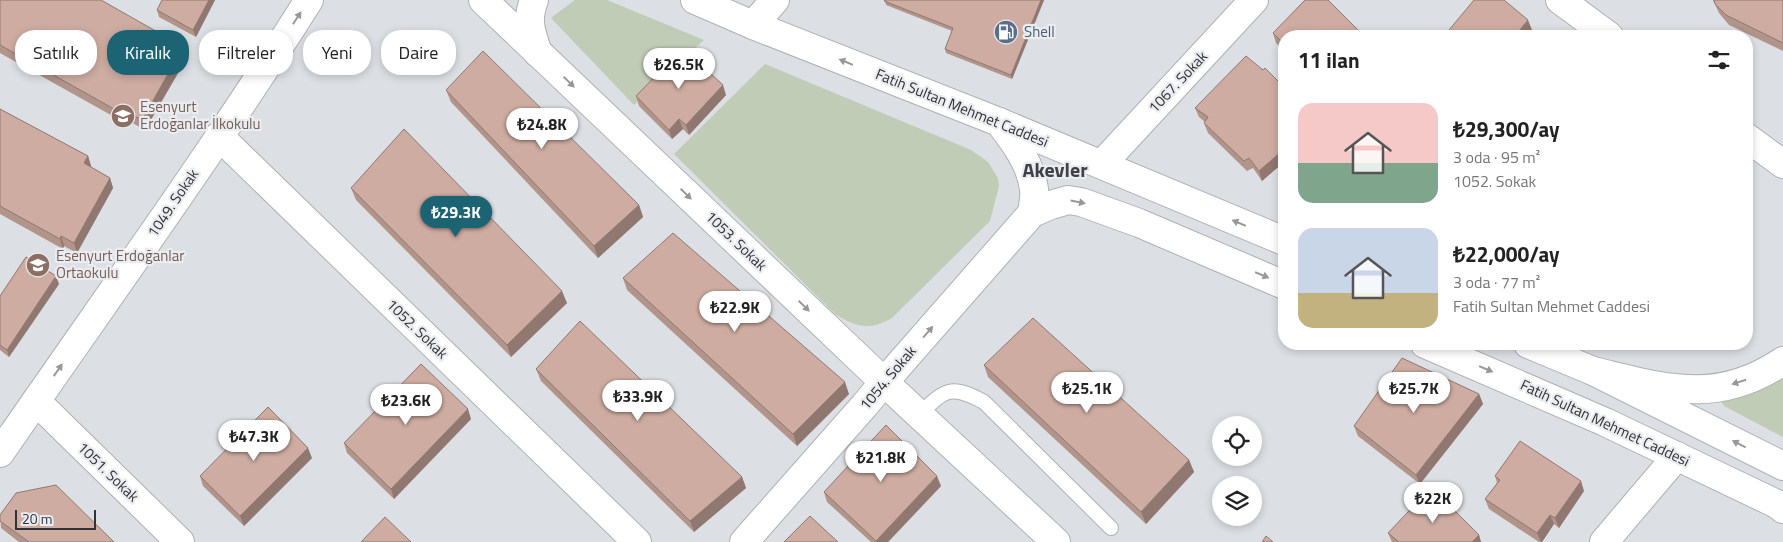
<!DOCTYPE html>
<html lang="tr">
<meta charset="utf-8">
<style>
:root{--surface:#fff;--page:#f6f6f6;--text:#222;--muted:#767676;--accent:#1c6373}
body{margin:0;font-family:"Titillium Web",sans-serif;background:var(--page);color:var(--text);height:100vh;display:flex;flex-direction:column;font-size:19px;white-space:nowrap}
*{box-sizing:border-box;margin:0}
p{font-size:16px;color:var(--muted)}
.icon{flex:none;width:28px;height:28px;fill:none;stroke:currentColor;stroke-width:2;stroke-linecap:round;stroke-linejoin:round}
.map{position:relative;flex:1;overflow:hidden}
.panel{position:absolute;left:1278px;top:30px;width:475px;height:320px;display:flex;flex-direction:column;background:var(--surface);border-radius:20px;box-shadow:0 2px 8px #0003}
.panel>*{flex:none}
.guide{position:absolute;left:15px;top:30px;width:475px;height:45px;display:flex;gap:10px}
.buttons{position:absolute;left:1212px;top:416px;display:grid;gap:10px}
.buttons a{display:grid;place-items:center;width:50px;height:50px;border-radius:50%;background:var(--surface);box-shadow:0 2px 8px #0003;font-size:25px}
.scale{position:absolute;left:15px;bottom:12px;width:81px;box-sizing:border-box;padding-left:5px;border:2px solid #313233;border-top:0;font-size:14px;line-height:18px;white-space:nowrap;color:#313233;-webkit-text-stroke:4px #e9ecf0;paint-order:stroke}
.price{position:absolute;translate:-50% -42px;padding:0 11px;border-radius:18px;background:#fff;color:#222;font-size:16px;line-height:32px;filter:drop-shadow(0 1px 2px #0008)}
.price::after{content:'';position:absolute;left:50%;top:30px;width:15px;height:11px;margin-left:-8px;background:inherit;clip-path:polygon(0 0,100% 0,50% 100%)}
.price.on{background:var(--accent);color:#fff}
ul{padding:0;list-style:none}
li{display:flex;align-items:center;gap:15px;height:125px;padding:0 20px}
li span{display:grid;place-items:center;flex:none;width:140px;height:100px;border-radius:15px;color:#555}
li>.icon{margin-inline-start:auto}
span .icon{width:60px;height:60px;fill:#fffc;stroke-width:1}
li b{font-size:21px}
h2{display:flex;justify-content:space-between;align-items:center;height:60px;padding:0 20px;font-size:21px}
.tag{padding:0 18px;border-radius:20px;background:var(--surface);box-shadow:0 2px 8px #0003;font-size:18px;line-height:45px}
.tag.on{background:var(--accent);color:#fff}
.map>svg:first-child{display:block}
</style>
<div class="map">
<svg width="1783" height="542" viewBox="0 0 1783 542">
<rect width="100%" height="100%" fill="#dcdfe3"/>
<g fill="#c1ccb7">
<polygon points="575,0 607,0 704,40 634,105 551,18"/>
<path d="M765,64L971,150L988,162L998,178L999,186L990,221L892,318C869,331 855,327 834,313L674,154Z"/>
<path d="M1783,373V437L1724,406L1721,401C1744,397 1764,385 1783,373Z"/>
</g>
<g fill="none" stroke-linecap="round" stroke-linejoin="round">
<g stroke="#aeb1b4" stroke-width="16">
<path id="lane" d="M919,415C945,389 951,384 984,402L1111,528"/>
</g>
<g stroke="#aeb1b4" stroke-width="30">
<g id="street">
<polyline points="1560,0 1609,36"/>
<polyline points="753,25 775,0"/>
<polyline points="219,136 637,542"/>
<polyline points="1746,137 1783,164"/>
<polyline points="1102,164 1254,0"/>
<polyline points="36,401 180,542"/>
<polyline points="744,542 864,406 884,382 1056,542"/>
<polyline points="1604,542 1677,456"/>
</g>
</g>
<g stroke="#aeb1b4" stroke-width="30">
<g id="secondary">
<polyline points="483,0 884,382 1032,213 1051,205 1068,200 1081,202 1139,223 1284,285"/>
<path d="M534,0C526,21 531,32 538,53"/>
<polyline points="695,0 753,25 999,122 1284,241"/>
<path d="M999,122C1014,141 1031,164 1034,189C1035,196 1033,206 1032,213"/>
<polyline points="1425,344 1605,422 1783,507"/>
<polyline points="1528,344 1593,371 1783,466"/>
<path d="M0,453C104,302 211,155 309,0"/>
</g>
</g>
<g stroke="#aeb1b4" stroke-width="30">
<g id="highway">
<path d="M1593,371C1665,388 1716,406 1783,361"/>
<polyline points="1777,504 1783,509"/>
</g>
</g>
<use href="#lane" stroke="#fff" stroke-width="14"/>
<use href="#street" stroke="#fff" stroke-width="28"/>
<use href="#secondary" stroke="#fff" stroke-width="28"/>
<use href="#highway" stroke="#fff" stroke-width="28"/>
</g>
<g fill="#b1948a">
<polygon points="0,0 168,38 171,45 185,61 145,130 120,116 118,119 0,53"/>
<polygon points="215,0 196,37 159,17 157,10"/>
<polygon points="885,0 1044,0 1012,79 946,53 945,49 952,31 886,5"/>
<polygon points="1713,0 1783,0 1783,51 1729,25 1719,13"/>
<polygon points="1273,33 1284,36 1284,51 1276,43"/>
<polygon points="1284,87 1284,162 1262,181 1253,168 1247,171 1208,133 1204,123 1205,122 1199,117 1195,108"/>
<polygon points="446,90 639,205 643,217 598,258 451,102"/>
<polygon points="726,95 689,135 683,129 672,139 639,106 636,96"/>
<polygon points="0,109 88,156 91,166 91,167 110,178 113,188 77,253 64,246 63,249 0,214"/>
<polygon points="351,188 567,303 511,357 356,200"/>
<polygon points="623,278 849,394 797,446 627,290"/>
<polygon points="59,284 9,357 0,350 0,296"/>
<polygon points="984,365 1189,460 1194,472 1146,524 988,377"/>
<polygon points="536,369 742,477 746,488 694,532 541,381"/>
<polygon points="1479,394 1483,404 1420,484 1358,436 1354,426"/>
<polygon points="471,419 394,499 347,453 344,443"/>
<polygon points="312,458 244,526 203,486 200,476"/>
<polygon points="1495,476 1584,491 1559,528 1554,524 1542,542 1539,542 1489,509 1485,499 1497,483"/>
<polygon points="941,486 888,542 871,542 827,502 824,492"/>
<polygon points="1442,506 1479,535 1481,542 1392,542 1388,533"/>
<polygon points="0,515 114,542 19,542 1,528"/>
</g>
<g fill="#907871">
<polygon points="209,0 215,0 196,37 193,30"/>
<polygon points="1041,0 1044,0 1012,79 1011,75"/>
<polygon points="1528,20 1532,30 1526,36 1515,36"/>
<polygon points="168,38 172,48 165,42"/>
<polygon points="181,51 185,61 145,130 142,120"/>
<polygon points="723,85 726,95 689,135 686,125"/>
<polygon points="116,106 120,116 118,119 114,109"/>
<polygon points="679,119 683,129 672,139 669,130"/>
<polygon points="1282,151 1284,157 1284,162 1262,181 1259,171"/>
<polygon points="88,156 91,166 87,173 84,163"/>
<polygon points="110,178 113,188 77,253 74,243"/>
<polygon points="639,205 643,217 598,258 594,246"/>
<polygon points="61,236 64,246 63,249 60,239"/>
<polygon points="56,276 59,284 9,357 7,350"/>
<polygon points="562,291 567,303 511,357 507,345"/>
<polygon points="845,382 849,394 797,446 793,434"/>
<polygon points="1479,394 1483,404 1420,484 1416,475"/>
<polygon points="468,409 471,419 394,499 391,489"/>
<polygon points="308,448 312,458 244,526 240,516"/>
<polygon points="1189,460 1194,472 1146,524 1141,512"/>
<polygon points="937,476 941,486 888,542 877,542 876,541"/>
<polygon points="742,477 746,488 694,532 690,521"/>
<polygon points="1581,481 1584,491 1559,528 1555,518"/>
<polygon points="1550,515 1554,524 1542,542 1541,542 1537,533"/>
<polygon points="1479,535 1481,542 1472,542"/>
</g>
<g fill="#ceaca1" stroke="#907871">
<polygon points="0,0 101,0 168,38 165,42 181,51 142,120 116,106 114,109 0,45"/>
<polygon points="162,0 209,0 193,30 157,10"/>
<polygon points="885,0 1041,0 1011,75 945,49 953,28 884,1"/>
<polygon points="1305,0 1328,0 1364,36 1284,36 1284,44 1273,33"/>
<polygon points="1474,0 1504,0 1528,20 1515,36 1444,36"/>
<polygon points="1714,0 1783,0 1783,43 1726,15 1715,4"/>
<polygon points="683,48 723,85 686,125 679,119 669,130 636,96"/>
<polygon points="483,51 639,205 594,246 446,90"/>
<polygon points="1246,56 1263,70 1265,68 1284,87 1284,153 1282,151 1259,171 1249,158 1244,161 1204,123 1208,117 1195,108"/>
<polygon points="0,109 88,156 84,163 110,178 74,243 61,236 60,239 0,206"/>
<polygon points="404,129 562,291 507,345 351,188"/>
<polygon points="673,233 845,382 793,434 623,278"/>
<polygon points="26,257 56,276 7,350 0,345 0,296"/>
<polygon points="1033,318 1189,460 1141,512 984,365"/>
<polygon points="580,321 742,477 690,521 536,369"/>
<polygon points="1402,358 1479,394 1416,475 1354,426"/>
<polygon points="421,364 468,409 391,489 344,443"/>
<polygon points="268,407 308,448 240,516 200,476"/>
<polygon points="886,425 937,476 876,541 824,492"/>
<polygon points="1520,441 1581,481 1555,518 1550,515 1537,533 1485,499 1500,480 1495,476"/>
<polygon points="56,485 114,542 29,542 0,521 0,515 16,493"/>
<polygon points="1427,492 1442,506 1447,503 1479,535 1472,542 1399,542 1388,533"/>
<polygon points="810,516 838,542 784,542"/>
<polygon points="385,517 411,542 361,542"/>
<polygon points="1266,536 1273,542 1262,542"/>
</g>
<defs><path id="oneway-solid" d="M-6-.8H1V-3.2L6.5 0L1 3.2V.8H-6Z" transform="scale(1.25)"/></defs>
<g fill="#989899">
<use href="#oneway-solid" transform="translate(297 18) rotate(-57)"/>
<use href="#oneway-solid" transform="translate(846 62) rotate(-158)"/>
<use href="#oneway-solid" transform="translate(569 82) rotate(44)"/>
<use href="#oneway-solid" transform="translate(686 194) rotate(44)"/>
<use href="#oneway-solid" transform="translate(1078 202) rotate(11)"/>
<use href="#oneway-solid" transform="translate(1239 223) rotate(-157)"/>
<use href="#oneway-solid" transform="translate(1262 275) rotate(23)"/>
<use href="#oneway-solid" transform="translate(804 306) rotate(44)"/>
<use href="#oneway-solid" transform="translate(928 332) rotate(-49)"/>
<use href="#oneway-solid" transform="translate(1486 369) rotate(23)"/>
<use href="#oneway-solid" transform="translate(58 370) rotate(-55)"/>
<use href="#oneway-solid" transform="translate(1739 382) rotate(162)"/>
<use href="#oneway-solid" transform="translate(1739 444) rotate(-153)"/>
</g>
<defs>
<g id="fuel-disc" transform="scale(1.25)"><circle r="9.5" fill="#5c6f8a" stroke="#e9ecf0"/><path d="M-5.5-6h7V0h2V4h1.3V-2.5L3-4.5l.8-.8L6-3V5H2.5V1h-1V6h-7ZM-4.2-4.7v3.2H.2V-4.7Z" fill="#fff"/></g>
<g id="school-disc" transform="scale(1.25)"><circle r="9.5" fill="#8d6e63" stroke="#e9ecf0"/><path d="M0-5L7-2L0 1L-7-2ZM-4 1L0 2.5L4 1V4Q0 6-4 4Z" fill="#fff"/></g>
</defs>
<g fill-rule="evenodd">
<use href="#fuel-disc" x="1006" y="32"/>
<use href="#school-disc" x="123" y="116"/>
<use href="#school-disc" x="38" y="265"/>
</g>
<g text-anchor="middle" stroke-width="4.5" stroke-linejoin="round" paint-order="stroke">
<g font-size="15" fill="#4e5e75" stroke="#e9ecf0" text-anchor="start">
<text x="1024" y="37">Shell</text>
</g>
<g font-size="15" fill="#313233" stroke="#e9ecf0">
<text transform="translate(1178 82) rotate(-47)" y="5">1067. Sokak</text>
<text transform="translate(962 108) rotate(22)" y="5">Fatih Sultan Mehmet Caddesi</text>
<text transform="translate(173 203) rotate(-56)" y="5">1049. Sokak</text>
<text transform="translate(736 241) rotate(44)" y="5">1053. Sokak</text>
<text transform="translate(417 329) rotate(44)" y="5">1052. Sokak</text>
<text transform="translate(888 378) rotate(-50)" y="5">1054. Sokak</text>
<text transform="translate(1605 423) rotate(25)" y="5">Fatih Sultan Mehmet Caddesi</text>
<text transform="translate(108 472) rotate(44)" y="5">1051. Sokak</text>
</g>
<g font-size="15" fill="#785e54" stroke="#e9ecf0" text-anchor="start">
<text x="140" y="112">Esenyurt<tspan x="140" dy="17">Erdoğanlar İlkokulu</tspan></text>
<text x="56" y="261">Esenyurt Erdoğanlar<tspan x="56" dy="17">Ortaokulu</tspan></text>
</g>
<g font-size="20" font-weight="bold" fill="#404246" stroke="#e9ecf0">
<text x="1055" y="177">Akevler</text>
</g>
</g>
</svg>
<div class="buttons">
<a><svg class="icon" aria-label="locate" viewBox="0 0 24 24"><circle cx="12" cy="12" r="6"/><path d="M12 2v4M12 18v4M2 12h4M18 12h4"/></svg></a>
<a><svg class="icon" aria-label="layers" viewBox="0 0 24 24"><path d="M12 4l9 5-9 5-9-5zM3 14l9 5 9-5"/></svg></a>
</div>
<div class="scale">20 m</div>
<b class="price" style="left:679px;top:90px">₺26.5K</b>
<b class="price" style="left:542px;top:150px">₺24.8K</b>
<b class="price on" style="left:456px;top:238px">₺29.3K</b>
<b class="price" style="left:735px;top:333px">₺22.9K</b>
<b class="price" style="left:1087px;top:414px">₺25.1K</b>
<b class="price" style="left:1414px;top:414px">₺25.7K</b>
<b class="price" style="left:638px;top:422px">₺33.9K</b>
<b class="price" style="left:406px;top:426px">₺23.6K</b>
<b class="price" style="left:254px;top:462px">₺47.3K</b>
<b class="price" style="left:881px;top:483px">₺21.8K</b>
<b class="price" style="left:1433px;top:524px">₺22K</b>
<div class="guide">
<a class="tag">Satılık</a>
<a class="tag on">Kiralık</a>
<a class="tag">Filtreler</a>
<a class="tag">Yeni</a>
<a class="tag">Daire</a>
</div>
<section class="panel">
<h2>11 ilan<svg class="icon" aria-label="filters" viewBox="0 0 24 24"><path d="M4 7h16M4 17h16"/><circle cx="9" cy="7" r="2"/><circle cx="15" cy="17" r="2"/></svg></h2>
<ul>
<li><span style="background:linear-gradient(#f6c9c9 60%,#7fa58c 0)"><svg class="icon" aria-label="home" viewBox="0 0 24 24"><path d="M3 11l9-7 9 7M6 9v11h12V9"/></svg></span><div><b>₺29,300/ay</b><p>3 oda · 95 m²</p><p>1052. Sokak</p></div></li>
<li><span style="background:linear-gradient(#c9d6e8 65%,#c2b280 0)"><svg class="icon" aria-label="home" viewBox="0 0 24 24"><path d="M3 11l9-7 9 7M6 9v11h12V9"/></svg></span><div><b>₺22,000/ay</b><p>3 oda · 77 m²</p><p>Fatih Sultan Mehmet Caddesi</p></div></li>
</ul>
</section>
</div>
